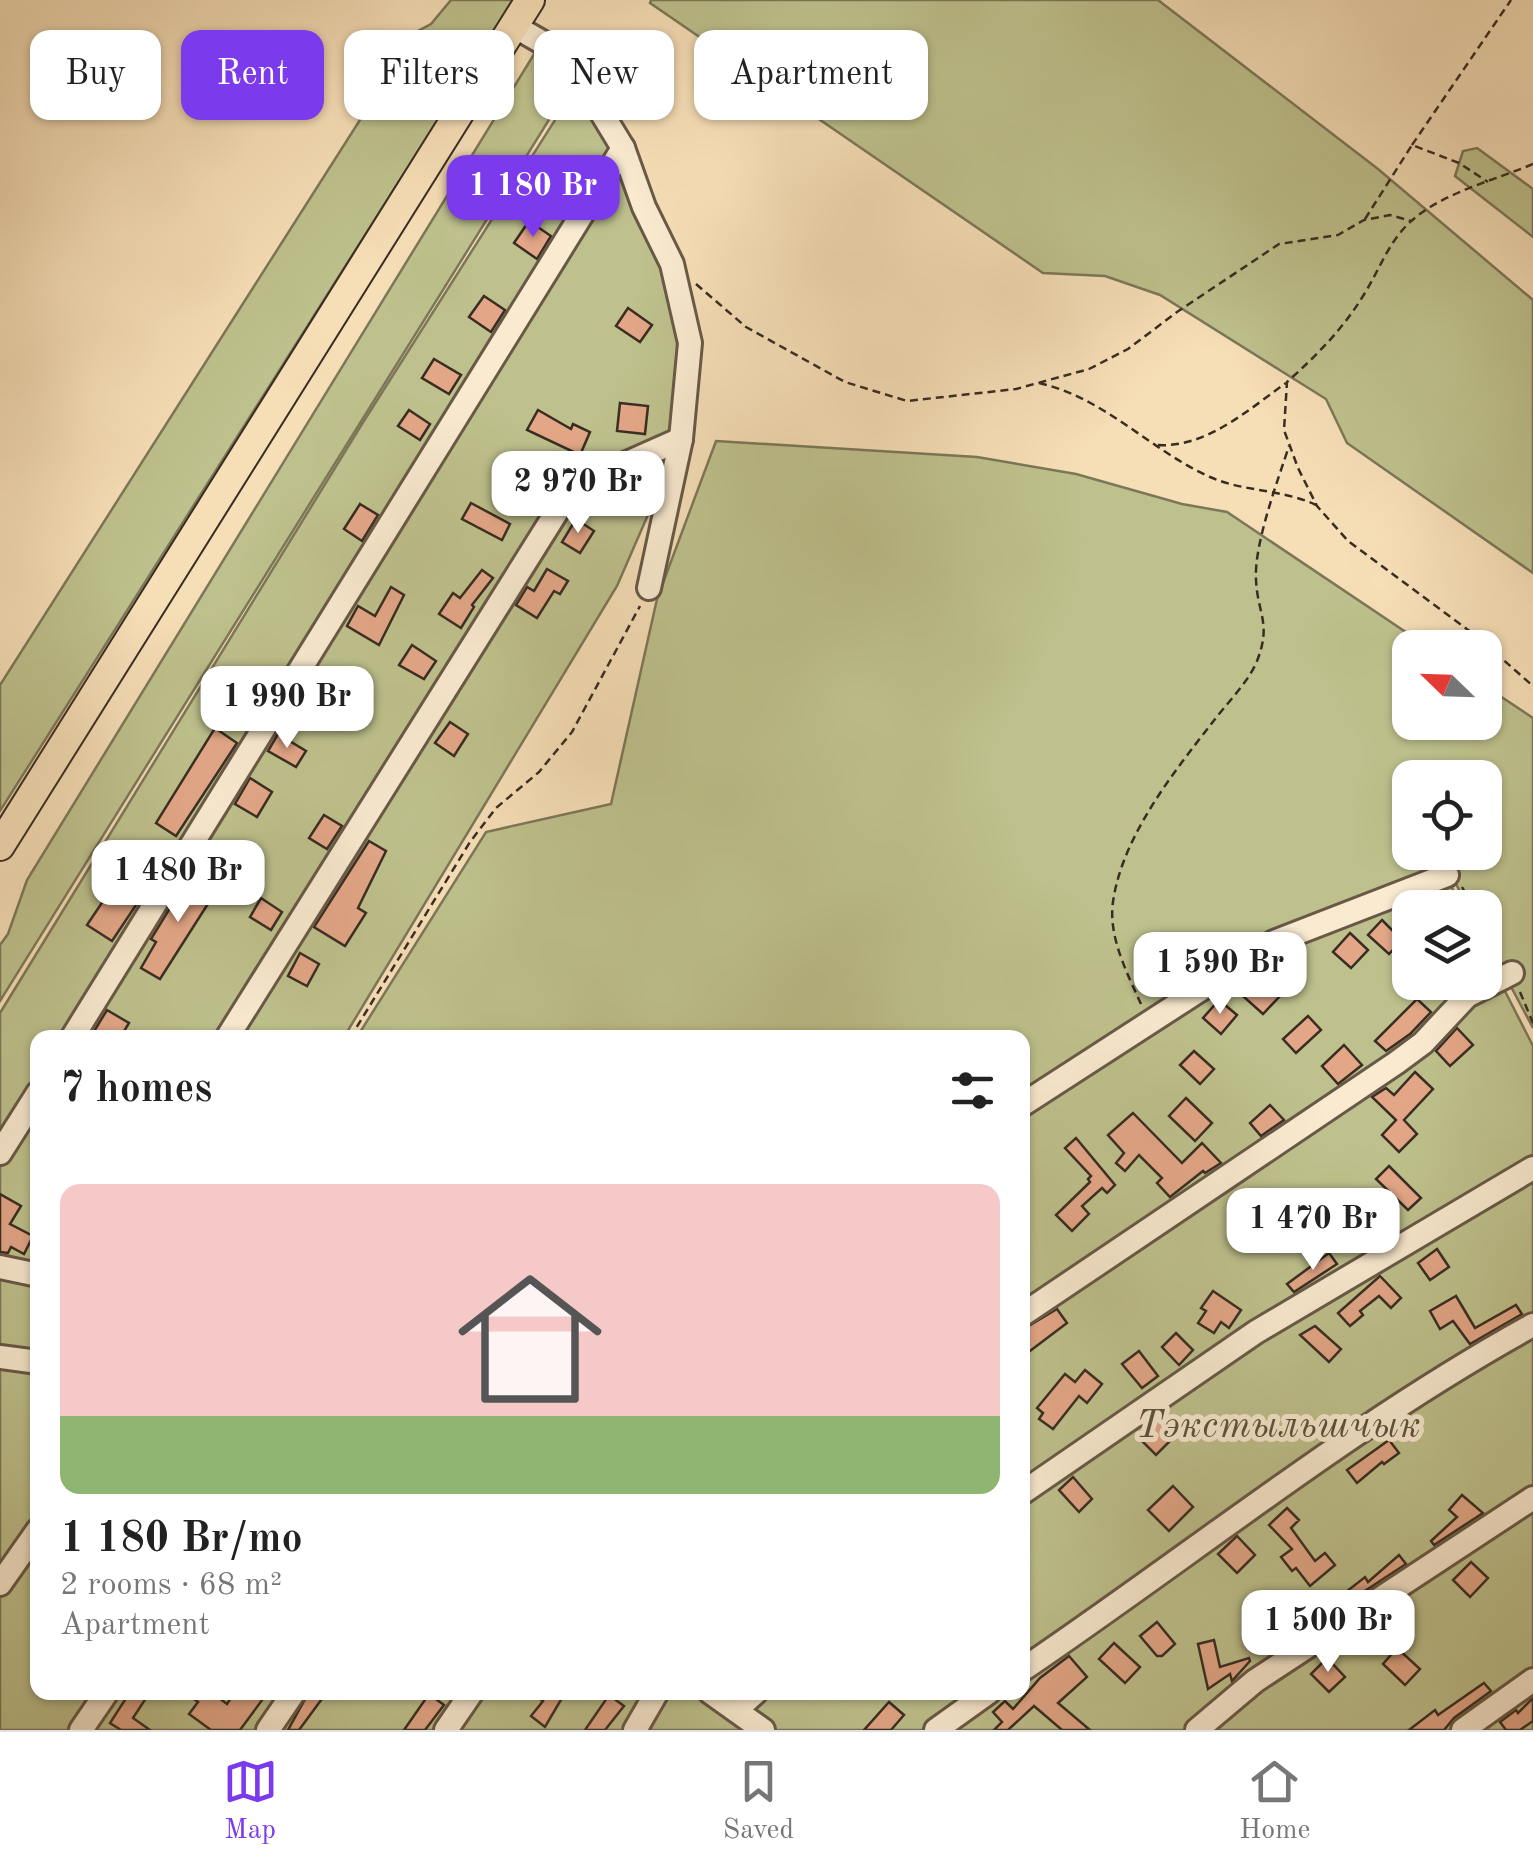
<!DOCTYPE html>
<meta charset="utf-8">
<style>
:root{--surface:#fff;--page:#f2f2f2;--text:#222;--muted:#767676;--line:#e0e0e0;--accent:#7c3aed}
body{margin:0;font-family:"Old Standard TT",serif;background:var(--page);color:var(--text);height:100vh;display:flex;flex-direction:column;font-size:38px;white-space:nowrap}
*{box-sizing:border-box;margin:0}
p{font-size:32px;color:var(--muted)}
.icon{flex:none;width:55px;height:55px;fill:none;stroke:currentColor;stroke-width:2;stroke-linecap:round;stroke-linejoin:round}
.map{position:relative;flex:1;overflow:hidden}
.drawer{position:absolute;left:30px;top:1030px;width:1000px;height:670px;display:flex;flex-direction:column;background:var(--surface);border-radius:20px;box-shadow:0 2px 8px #0004}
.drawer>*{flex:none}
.banner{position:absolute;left:30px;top:30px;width:1000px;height:90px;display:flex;gap:20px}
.needle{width:65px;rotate:293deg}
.fabs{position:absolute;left:1392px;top:630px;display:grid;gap:20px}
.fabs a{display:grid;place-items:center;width:110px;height:110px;border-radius:20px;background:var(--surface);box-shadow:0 2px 8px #0004;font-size:50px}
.price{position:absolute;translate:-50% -85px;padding:0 22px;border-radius:20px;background:#fff;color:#222;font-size:32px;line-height:65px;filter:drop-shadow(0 2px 5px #0008)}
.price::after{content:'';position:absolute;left:50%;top:60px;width:30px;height:22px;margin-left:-15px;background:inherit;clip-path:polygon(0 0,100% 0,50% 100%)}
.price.selected{background:var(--accent);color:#fff}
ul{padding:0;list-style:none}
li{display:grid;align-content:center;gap:20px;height:530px;padding:0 30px}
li+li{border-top:2px solid var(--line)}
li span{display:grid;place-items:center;height:310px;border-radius:20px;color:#555}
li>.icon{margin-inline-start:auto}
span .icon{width:180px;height:180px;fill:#fffc;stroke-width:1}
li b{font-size:42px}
h2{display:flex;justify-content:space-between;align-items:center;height:120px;padding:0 30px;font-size:42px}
.chip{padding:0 35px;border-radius:20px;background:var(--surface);box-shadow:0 2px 8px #0004;font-size:35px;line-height:90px}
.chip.selected{background:var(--accent);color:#fff}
.dock{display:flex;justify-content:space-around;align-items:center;height:140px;border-top:2px solid var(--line);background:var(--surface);font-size:28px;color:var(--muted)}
.dock a{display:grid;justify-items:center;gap:5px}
.dock .selected{color:var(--accent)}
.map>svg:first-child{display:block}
</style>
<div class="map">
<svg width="1533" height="1730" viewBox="0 0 1533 1730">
<rect width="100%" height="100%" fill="#f6deb7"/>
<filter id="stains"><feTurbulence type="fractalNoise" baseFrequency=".002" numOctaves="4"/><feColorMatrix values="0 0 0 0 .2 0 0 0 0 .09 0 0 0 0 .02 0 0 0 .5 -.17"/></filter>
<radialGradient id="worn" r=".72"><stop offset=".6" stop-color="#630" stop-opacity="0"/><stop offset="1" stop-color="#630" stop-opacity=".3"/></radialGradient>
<g fill="#bec18d" stroke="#7c7758" stroke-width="2.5" fill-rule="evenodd">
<polygon points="451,0 514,0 0,811 0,685 416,32 431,24"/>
<polygon points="651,0 1158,0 1378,169 1533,300 1533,573 1347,443 1326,399 1160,295 1105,276 1043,273 650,3"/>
<polygon points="536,51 570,86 0,1001 0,945 8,934 27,880"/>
<polygon points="581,79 623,148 690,343 681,439 617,586 344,1037 38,1038 37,1271 0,1260 0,1013 362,424"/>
<polygon points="1477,148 1533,189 1533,237 1455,176 1463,151"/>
<path d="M716,441L977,457L1076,474L1182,504L1227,512L1428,647L1410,648V722H1485V686L1533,718V1028L1485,938V908L1468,907L1454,880L1449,882L1462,907L1410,908V982H1485V952L1533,1046V1730H0V1273L37,1282L38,1692H1022V1038L357,1037L486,832L611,804L657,599ZM1410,778H1485V852H1410Z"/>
</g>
<g fill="#e3a788" stroke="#392d22" stroke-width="2.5">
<polygon points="560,165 585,181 573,201 548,184"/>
<polygon points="529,221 551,236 537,259 514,243"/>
<polygon points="484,296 505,310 491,332 469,317"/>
<polygon points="628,308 652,325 640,342 616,326"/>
<polygon points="434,359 461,375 449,394 422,378"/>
<polygon points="620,403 648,406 645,434 617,431"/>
<polygon points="409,410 430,424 420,440 398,426"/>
<polygon points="538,410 571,429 573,424 590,432 580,455 527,430"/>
<polygon points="471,503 510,524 502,540 462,519"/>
<polygon points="360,504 378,515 362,541 344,529"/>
<polygon points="576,519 594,531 580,553 562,542"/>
<polygon points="547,569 568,581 560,594 554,591 537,618 516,605 527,587 534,591"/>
<polygon points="482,570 493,578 472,605 474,607 461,628 439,614 453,593 460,598"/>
<polygon points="391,587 404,595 379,645 347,626 358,606 375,616"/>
<polygon points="412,645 436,661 424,679 399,665"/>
<polygon points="450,722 468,734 454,756 435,743"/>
<polygon points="215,728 237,743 176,836 156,823"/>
<polygon points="278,734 306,751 296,767 268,751"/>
<polygon points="250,778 272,792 257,817 235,804"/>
<polygon points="324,815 342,826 327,849 309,838"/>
<polygon points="369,841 386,851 358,908 366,913 345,946 314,927"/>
<polygon points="124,870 148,887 112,941 87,925"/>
<polygon points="197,874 218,888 160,979 141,968 156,942 151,939 173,903 176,905"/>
<polygon points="261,898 282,912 271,930 250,917"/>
<polygon points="1382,920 1402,940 1389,954 1368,935"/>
<polygon points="1350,933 1368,950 1351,968 1333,952"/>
<polygon points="300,953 319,964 307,986 288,976"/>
<polygon points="1261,980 1279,997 1263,1014 1244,997"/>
<polygon points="1417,999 1431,1012 1410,1034 1386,1051 1375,1041"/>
<polygon points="1219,1000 1237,1015 1221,1034 1203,1018"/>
<polygon points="107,1010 129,1023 120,1038 100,1038 93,1033"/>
<polygon points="1308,1016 1321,1030 1296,1053 1283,1039"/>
<polygon points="1457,1028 1473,1045 1450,1066 1436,1051"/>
<polygon points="1344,1045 1362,1065 1338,1084 1322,1066"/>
<polygon points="1194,1051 1214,1069 1200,1084 1180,1065"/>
<polygon points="1415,1072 1433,1089 1404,1120 1417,1134 1399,1152 1382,1135 1396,1120 1372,1097 1386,1088 1394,1095"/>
<polygon points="1186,1098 1212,1123 1195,1141 1169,1116"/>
<polygon points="1270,1105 1284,1120 1261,1136 1250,1123"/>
<polygon points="1133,1113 1182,1163 1202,1143 1221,1163 1205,1173 1203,1171 1170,1197 1157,1183 1162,1178 1139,1155 1125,1171 1116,1163 1124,1153 1108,1135"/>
<polygon points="1076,1138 1115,1185 1107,1193 1102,1188 1082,1206 1089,1214 1072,1231 1056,1215 1090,1182 1088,1179 1091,1176 1065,1148"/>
<polygon points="1389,1166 1421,1198 1408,1210 1376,1179"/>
<polygon points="0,1194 21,1206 10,1224 33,1236 24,1254 11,1247 8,1253 0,1252"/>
<polygon points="1437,1249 1449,1267 1430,1280 1418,1263"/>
<polygon points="1329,1253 1337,1264 1294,1292 1287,1284"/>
<polygon points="1380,1276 1401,1298 1391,1308 1379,1296 1360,1311 1363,1315 1350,1326 1338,1313"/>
<polygon points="1213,1291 1241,1310 1229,1328 1221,1322 1214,1333 1198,1323 1206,1311 1201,1308"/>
<polygon points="1456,1296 1475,1328 1516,1305 1522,1314 1470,1344 1453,1321 1440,1329 1430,1311"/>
<polygon points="1057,1309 1067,1323 1022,1357 1022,1330"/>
<polygon points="1315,1326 1341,1349 1329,1362 1300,1335"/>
<polygon points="1176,1333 1193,1350 1179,1365 1162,1347"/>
<polygon points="1139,1351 1158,1376 1142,1388 1122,1364"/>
<polygon points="1085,1370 1102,1384 1087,1403 1079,1396 1053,1429 1039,1419 1043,1413 1037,1408 1065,1374 1075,1382"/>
<polygon points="1159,1418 1176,1435 1156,1455 1139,1438"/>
<polygon points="1389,1440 1399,1453 1384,1464 1382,1462 1357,1483 1347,1470"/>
<polygon points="1073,1477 1092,1499 1079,1512 1059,1490"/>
<polygon points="1173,1486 1193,1507 1169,1531 1148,1510"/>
<polygon points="1462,1495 1483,1513 1434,1545 1431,1541 1457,1517 1449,1510"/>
<polygon points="1287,1508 1299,1520 1291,1528 1315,1561 1325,1553 1335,1565 1310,1586 1296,1568 1292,1571 1281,1557 1292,1549 1269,1525"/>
<polygon points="1237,1536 1255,1555 1237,1573 1218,1554"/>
<polygon points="1399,1555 1406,1564 1351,1600 1346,1592 1365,1577 1368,1582"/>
<polygon points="1471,1562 1488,1578 1470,1597 1453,1580"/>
<polygon points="1314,1600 1324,1611 1291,1640 1278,1648 1264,1635 1276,1622 1284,1629"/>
<polygon points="1157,1622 1175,1644 1162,1656 1157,1656 1140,1636"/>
<polygon points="1214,1640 1220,1667 1249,1658 1250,1661 1232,1681 1230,1674 1208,1689 1198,1644"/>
<polygon points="1114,1643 1140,1667 1125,1683 1099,1659"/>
<polygon points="1397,1648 1420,1669 1405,1685 1383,1664"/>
<polygon points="1069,1656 1087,1677 1058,1703 1090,1730 1062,1730 1034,1706 1008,1730 994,1730 1002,1722 993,1712 1005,1701 1013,1709 1040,1678"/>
<polygon points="1327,1658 1345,1677 1329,1692 1311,1674"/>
<polygon points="1484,1683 1491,1691 1454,1718 1444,1730 1409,1730 1435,1710 1438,1715"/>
<polygon points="130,1692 150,1692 133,1718 150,1730 121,1730 110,1723"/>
<polygon points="184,1692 211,1692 227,1704 235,1692 268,1692 240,1730 211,1730 189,1714 198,1702"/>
<polygon points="309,1692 327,1692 299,1730 288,1730"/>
<polygon points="529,1692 554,1692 562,1698 545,1727 531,1716 543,1701"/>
<polygon points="429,1694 444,1705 425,1730 404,1730"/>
<polygon points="609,1695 624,1706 605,1730 585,1730"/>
<polygon points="1533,1698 1533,1721 1520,1730 1506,1730 1500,1722 1516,1710 1518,1713"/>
<polygon points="889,1702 904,1715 891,1730 864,1730"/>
</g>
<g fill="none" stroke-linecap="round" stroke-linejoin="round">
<g stroke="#685947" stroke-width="28">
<g id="minor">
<polyline points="514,26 547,45 581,79 623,148 644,207 672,264 690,343 681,439 649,588"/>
<polyline points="72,1038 623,148"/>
<polyline points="227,1038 561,505 591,479 681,439"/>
<polyline points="1022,1105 1274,942 1447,875"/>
<polyline points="0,1153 38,1093"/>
<polyline points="0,1267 38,1275"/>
<polyline points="1022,1315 1396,1063 1423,1043 1467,996 1512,973"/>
<polyline points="0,1357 38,1362"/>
<polyline points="1022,1493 1256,1332 1533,1168"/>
<polyline points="0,1584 38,1530"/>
<path d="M1022,1670C1192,1555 1353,1424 1533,1325"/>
<polyline points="710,1692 763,1730"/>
<polyline points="736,1710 756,1692"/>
<polyline points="81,1730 107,1692"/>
<polyline points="268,1730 294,1692"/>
<polyline points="446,1730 472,1692"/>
<polyline points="635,1730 657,1692"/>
<polyline points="936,1730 989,1692"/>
<polyline points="1197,1730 1255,1681 1533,1498"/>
<polyline points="1463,1730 1533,1680"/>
</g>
</g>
<g stroke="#392d22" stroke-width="32">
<polyline id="major" points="0,846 530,0"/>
</g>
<g stroke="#392d22" stroke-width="2.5" stroke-dasharray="8 5" stroke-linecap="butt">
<polyline points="1412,145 1511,0"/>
<path d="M1533,164C1493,181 1440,193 1408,224C1387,245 1379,271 1363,296C1342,330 1317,355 1287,382L1284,430L1298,468L1317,506L1348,541L1475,635L1533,686"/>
<polyline points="1365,219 1412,145 1459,163 1488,182"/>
<polyline points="696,284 746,327 845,382 907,401 1016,389 1089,369 1128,349 1177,312 1279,244 1338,235 1364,220 1390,215 1411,221"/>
<path d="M1039,383C1105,398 1150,450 1210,477C1244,492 1282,489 1316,505"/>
<path d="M1158,445C1206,448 1248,410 1286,383"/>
<polyline points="1462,887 1474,908"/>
<polyline points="1485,926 1501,954"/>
<polyline points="1520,992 1533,1023"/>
<path d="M1141,1004C1127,973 1108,936 1113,902C1122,837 1173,773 1212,723C1226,704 1248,683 1257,661C1272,623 1257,613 1256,579C1254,544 1278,480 1289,446"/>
<polyline points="350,1038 470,842 496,808 539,772 572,732 640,606"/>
</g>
<use href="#minor" stroke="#f9ead0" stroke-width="22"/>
<use href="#major" stroke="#f6deb7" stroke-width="28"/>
</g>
<g text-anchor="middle" stroke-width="10" stroke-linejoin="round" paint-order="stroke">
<g font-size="40" font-style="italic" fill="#5a523d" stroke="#f9ead0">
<text x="1278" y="1437">Тэкстыльшчык</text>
</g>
</g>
<rect width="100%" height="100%" filter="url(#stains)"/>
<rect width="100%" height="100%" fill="url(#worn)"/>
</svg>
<div class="fabs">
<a><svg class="needle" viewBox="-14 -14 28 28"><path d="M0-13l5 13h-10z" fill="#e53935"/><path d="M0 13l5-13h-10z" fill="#767676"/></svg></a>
<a><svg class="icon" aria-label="locate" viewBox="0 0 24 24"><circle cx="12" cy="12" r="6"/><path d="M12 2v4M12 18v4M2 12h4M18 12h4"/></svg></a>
<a><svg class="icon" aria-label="layers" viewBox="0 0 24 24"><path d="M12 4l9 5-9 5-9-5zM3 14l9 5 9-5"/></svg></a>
</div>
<b class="price selected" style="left:533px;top:240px">1 180 Br</b>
<b class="price" style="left:578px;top:536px">2 970 Br</b>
<b class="price" style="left:287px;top:751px">1 990 Br</b>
<b class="price" style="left:178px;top:925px">1 480 Br</b>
<b class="price" style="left:1220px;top:1017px">1 590 Br</b>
<b class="price" style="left:1313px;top:1273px">1 470 Br</b>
<b class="price" style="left:1328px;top:1675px">1 500 Br</b>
<div class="banner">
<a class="chip">Buy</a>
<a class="chip selected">Rent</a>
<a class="chip">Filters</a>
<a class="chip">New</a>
<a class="chip">Apartment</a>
</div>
<section class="drawer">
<h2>7 homes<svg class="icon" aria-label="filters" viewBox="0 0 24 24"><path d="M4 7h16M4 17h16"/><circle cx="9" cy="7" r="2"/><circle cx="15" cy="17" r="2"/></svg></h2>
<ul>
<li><span style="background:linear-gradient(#f6c9c9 75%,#8fb573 0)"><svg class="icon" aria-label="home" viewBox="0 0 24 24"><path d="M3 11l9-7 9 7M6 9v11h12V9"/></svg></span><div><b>1 180 Br/mo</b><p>2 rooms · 68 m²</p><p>Apartment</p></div></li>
</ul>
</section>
</div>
<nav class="dock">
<a class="selected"><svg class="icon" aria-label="map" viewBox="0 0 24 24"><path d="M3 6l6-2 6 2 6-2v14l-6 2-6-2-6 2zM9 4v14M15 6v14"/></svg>Map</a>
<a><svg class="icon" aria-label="saved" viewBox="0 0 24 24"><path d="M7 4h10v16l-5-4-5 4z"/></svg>Saved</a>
<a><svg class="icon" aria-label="home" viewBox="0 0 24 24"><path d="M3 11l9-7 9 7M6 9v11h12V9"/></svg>Home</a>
</nav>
